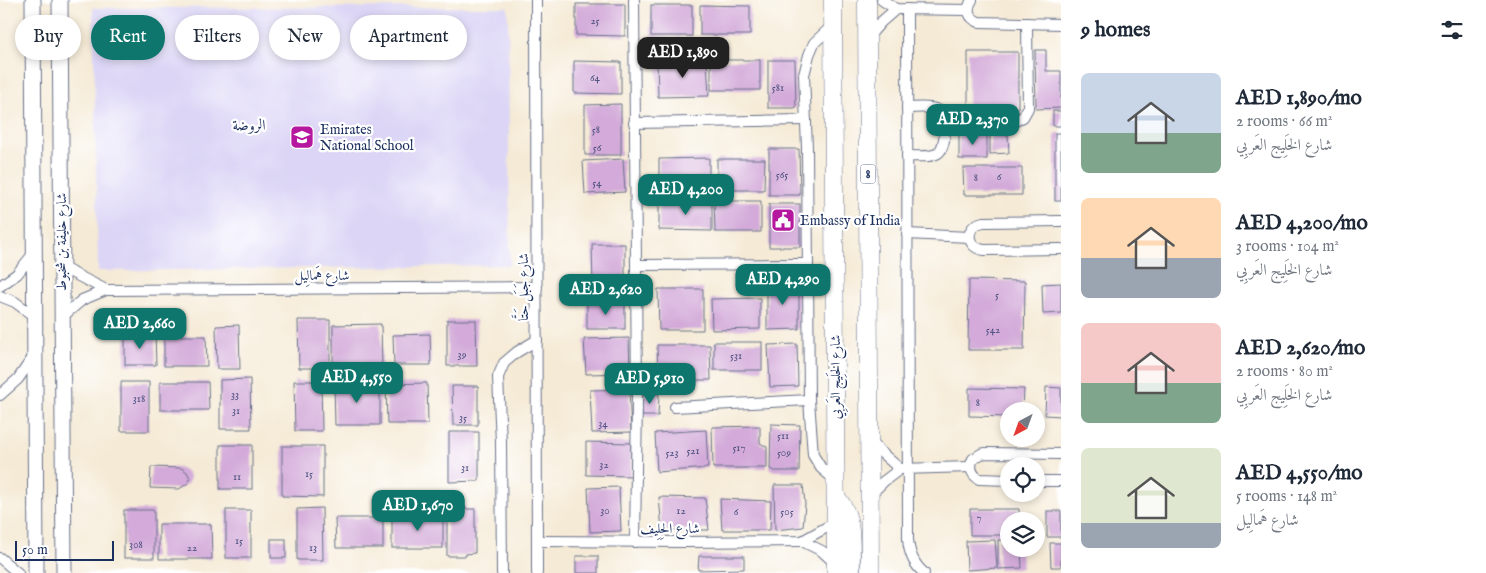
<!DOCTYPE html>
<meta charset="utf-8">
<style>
:root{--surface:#fff;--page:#f2f2f3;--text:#1f2937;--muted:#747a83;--accent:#0f766e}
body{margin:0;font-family:"IM FELL English",Amiri,serif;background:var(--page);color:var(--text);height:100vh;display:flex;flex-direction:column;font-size:19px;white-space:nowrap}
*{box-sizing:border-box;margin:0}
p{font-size:16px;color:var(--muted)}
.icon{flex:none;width:28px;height:28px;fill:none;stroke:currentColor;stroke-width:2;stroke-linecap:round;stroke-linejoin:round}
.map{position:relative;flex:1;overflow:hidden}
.details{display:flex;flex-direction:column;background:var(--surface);width:425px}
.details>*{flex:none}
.top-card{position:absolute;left:15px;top:15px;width:475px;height:45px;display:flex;gap:10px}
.needle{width:32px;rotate:221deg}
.fabs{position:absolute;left:1000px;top:402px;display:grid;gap:10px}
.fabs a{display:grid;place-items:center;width:45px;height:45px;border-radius:50%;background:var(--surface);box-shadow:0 2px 8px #0003;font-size:25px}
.scale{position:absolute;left:15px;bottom:12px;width:99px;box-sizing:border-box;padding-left:5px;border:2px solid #1b2f5e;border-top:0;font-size:14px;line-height:18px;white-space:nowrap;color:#1b2f5e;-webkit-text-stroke:4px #fff;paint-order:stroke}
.price{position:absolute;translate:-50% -42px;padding:0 11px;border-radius:10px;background:var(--accent);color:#fff;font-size:16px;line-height:32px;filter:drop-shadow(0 1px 2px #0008)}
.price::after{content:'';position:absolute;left:50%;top:30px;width:15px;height:11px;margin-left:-8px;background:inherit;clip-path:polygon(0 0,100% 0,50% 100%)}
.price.selected{background:#222;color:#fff}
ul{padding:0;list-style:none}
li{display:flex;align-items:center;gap:15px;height:125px;padding:0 20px}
li span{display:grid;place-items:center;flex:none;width:140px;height:100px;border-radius:8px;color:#555}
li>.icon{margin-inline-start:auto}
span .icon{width:60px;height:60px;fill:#fffc;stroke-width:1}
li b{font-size:21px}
h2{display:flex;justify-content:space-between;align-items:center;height:60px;padding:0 20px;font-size:21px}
.chip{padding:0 18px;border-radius:22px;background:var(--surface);box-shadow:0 2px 8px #0003;font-size:18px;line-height:45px}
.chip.selected{background:var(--accent);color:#fff}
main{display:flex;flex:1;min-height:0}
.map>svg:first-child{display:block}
</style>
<main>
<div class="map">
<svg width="1061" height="573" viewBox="0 0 1061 573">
<rect width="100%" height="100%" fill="#fff"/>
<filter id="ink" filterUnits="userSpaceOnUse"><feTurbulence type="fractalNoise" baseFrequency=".02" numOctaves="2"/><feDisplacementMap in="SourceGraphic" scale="10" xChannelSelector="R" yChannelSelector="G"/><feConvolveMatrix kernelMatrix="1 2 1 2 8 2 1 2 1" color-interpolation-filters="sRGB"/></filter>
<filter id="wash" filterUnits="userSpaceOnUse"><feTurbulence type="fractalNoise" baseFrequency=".0096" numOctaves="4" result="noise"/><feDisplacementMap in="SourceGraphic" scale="20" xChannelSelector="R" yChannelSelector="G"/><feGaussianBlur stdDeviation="1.12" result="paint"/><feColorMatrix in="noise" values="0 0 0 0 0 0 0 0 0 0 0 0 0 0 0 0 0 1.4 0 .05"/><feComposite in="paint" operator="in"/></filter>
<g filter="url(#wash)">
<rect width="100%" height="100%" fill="#f5ead5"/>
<polygon fill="#dcd5f6" points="508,7 510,265 98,271 93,8"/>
<g id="blocks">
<g fill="#d3aad9">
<polygon points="576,4 625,4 625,36 576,35"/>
<rect x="651" y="5" width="41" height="31"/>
<polygon points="700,5 750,6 750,35 700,35"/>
<polygon points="1035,50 1046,50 1046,71 1061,71 1061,108 1036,109"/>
<rect x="968" y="52" width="50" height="60"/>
<polygon points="707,60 709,96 658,97 657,61"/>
<rect x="711" y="60" width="49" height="30"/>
<polygon points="768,60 795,60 796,108 768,108"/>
<polygon points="574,61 621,62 621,94 574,93"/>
<polygon points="621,104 621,155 585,155 585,105"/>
<rect x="1053" y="111" width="8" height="15"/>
<rect x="1055" y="133" width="6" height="68"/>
<rect x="959" y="134" width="28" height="25"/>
<polygon points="990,135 1008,135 1009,153 990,154"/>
<polygon points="769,149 799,149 800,195 769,195"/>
<polygon points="709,158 709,190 659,191 659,159"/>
<polygon points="623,159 625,192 585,194 583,161"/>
<polygon points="717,159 765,159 764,190 717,190"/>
<polygon points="963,168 1022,168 1022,195 964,195"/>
<polygon points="714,201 761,201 761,232 715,232"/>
<polygon points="659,202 712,203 712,231 659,230"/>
<rect x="769" y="204" width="31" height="43"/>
<polygon points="592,244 625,244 625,288 593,288"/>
<polygon points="969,280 1025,281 1024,350 968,350"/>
<polygon points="767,283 799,283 799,329 767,330"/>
<polygon points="1061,283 1061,313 1043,314 1042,284"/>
<polygon points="658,289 703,289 703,330 659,330"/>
<polygon points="760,298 760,329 712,330 711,299"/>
<rect x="587" y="303" width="38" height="26"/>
<polygon points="298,320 330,320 330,368 299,368"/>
<polygon points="447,320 476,320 477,366 447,366"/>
<polygon points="381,324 382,366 333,366 333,325"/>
<polygon points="239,325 240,369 217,369 216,326"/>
<polygon points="125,334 155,334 156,365 125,365"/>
<polygon points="430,334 431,365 394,365 393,335"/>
<polygon points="164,336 206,336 207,366 164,366"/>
<polygon points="629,338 630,373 586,374 584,339"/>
<rect x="714" y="342" width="48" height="28"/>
<polygon points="797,344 798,386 770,387 768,345"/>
<polygon points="657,345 710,345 711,380 658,380"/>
<polygon points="250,379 251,429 220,429 220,380"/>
<polygon points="294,381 321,381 322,431 295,431"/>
<rect x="121" y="382" width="28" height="49"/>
<polygon points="160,382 208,382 209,410 160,410"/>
<polygon points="427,383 428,424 387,424 386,384"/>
<polygon points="334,384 380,384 380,425 335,425"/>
<polygon points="452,386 478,386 478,425 453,425"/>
<polygon points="1046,387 1061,388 1061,416 1045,415"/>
<polygon points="969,388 1024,389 1023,411 1009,411 1009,417 969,416"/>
<polygon points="629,389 631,432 592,433 590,390"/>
<polygon points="643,394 659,394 658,416 642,416"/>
<polygon points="771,424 800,425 799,471 775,471 770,469"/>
<polygon points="760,426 760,443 767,447 767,468 713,468 712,427"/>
<polygon points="706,430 708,468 657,472 655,433"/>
<polygon points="449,432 479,432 479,481 449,482"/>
<polygon points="586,442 631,443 631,476 586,475"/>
<rect x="220" y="445" width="32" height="44"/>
<polygon points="282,446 323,446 323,497 282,496"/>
<polygon points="151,467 181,468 187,472 190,478 187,484 179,489 150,488"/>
<polygon points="774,485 803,485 805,504 803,527 775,530"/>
<polygon points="619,487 621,531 590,532 588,488"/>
<polygon points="659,497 705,498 709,530 662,530"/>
<polygon points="720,499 771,501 770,530 722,530"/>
<polygon points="447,506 465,506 465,509 475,509 475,553 466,554 466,556 447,556"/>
<polygon points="322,508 323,560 297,560 297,509"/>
<polygon points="970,509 1019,509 1019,521 1009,521 1009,535 970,535"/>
<rect x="124" y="510" width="30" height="48"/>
<rect x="226" y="510" width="25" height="48"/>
<rect x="1047" y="511" width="14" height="26"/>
<rect x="392" y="516" width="51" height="32"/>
<polygon points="335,518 383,518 383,548 336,548"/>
<polygon points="159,524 211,524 212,559 159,559"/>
<rect x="271" y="539" width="15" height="19"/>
<polygon points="995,540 997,568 967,570 966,541"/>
<polygon points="998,540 1009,540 1009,549 1021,549 1022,568 998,569"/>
<polygon points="1050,543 1061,543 1061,567 1051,567"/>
<rect x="576" y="556" width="22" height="17"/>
<polygon points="699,556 744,556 744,569 698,570"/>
</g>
</g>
</g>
<g filter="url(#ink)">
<use href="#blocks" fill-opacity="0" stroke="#677088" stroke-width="1"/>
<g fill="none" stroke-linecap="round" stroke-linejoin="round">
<g stroke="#677088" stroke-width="12">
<g id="minor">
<polyline points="536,0 537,573"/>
<polyline points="634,0 637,399 635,542"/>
<polyline points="882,0 896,9 968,10"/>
<path d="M972,0C966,9 968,18 979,22L1061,24"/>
<path d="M907,9L908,539C909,553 913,564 924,573"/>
<polyline points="833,25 814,43 809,55 804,75 807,148 809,400 813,455 821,468 835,480"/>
<polyline points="868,37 881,22 896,9"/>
<path d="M907,108C916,108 930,106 938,110C948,116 946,147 938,153C931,158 916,156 907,156"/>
<polyline points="945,119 1014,122 1023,117 1028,108 1027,23"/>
<polyline points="634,123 806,120"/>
<path d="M1061,221L983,222C964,226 966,248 984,250L1061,249"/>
<polyline points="907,234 969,237"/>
<polyline points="636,265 808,264"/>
<polyline points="61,267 106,290"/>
<polyline points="0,286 17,274 34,253"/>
<polyline points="0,296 15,302 35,317"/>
<polyline points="62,317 82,300 106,290 537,287"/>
<polyline points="0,395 18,379 34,356"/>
<polyline points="675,407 809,400"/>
<polyline points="870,441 884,455 900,469"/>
<path d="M1009,480L979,479C971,474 969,467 973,459L981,454L986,453L1061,454"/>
<polyline points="1036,481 1061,481"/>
<polyline points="870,495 884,481 900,469 971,467"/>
<polyline points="538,541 686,542 802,541 836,522"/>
<polyline points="802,541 822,551 836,564"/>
<polyline points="0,558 18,573"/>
<polyline points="502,573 501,442 498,377 504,363 517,352 537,340"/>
</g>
</g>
<g stroke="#677088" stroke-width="17">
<g id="secondary">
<polyline points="33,0 36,573"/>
<polyline points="60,0 64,573"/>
</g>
</g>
<g stroke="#677088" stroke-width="19">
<g id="trunk">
<polyline points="833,0 836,573"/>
<polyline points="867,0 870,573"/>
<path d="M836,497C855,518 850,547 851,573"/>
</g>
</g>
<use href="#minor" stroke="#fff" stroke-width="10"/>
<use href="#secondary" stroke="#fff" stroke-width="15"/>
<use href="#trunk" stroke="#fff" stroke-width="18"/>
</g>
</g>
<defs>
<g id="school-square" transform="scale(1.25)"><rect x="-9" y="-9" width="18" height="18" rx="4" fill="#b5179e" stroke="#fff"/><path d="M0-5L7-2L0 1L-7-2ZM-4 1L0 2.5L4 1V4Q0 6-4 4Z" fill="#fff"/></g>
<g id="civic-square" transform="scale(1.25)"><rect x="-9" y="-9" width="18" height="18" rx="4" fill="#b5179e" stroke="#fff"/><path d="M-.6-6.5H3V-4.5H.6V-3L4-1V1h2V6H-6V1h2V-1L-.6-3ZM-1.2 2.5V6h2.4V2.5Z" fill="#fff"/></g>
</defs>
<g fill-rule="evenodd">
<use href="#school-square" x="302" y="137"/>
<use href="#civic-square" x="783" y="220"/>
</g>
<g text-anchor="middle" stroke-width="4.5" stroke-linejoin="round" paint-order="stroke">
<g font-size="11" fill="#494e7d">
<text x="595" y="24">25</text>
<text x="595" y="81">64</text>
<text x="778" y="91">581</text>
<text x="596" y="133">58</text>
<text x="597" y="151">56</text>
<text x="782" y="178">565</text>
<text x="999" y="180">6</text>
<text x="976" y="181">8</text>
<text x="597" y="186">54</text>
<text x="997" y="298">5</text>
<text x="993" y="333">542</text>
<text x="462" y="358">39</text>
<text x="736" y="359">531</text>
<text x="235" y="398">33</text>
<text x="139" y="402">318</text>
<text x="978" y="406">8</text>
<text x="236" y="414">31</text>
<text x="463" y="421">35</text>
<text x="603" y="427">34</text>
<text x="783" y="439">511</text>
<text x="739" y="451">517</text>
<text x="693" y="454">521</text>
<text x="672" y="456">523</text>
<text x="784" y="456">509</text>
<text x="604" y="468">32</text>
<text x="465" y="471">31</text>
<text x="309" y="477">15</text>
<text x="237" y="480">11</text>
<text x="605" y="514">30</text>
<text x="681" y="514">12</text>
<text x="736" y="515">6</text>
<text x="787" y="515">505</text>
<text x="979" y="521">7</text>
<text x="239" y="544">15</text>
<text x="136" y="548">308</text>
<text x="192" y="551">22</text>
<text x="313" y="551">13</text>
</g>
<rect fill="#fff" stroke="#5f6d8e" stroke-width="1" x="860.5" y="164.5" width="15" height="19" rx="4"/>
<g font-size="12" font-weight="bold" fill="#1b2f5e">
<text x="868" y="178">8</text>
</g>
<g font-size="14" fill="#1b2f5e" stroke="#fff" text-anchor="start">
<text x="320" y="134">Emirates<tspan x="320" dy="16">National School</tspan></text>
<text x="800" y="225">Embassy of India</text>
</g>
<g font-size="14" fill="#1b2f5e" stroke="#fff">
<text transform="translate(61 242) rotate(-90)" y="5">شارع خليفة بن شخبوط</text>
<text x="322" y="280">شارع هَمالِيل</text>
<text transform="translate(523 287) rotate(-90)" y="5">شارع جَبَل حَتَّا</text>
<text transform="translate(835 377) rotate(-90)" y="5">شارع الخَلِيج العَربِي</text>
<text x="670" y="533">شارع الحِلِيف</text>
</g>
<g font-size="15" fill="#1b2f5e" stroke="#fff">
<text x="249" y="130">الروضة</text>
</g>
</g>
</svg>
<div class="fabs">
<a><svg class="needle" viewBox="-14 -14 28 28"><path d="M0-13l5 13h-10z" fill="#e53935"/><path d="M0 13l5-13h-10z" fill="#747a83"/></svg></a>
<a><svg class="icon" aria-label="locate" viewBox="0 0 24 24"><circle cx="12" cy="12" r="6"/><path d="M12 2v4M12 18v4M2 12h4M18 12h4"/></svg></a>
<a><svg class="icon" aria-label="layers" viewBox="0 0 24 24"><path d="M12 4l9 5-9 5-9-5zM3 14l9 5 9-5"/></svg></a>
</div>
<div class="scale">50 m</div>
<b class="price selected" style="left:683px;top:79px">AED 1,890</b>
<b class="price" style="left:973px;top:146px">AED 2,370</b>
<b class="price" style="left:686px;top:216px">AED 4,200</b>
<b class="price" style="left:783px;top:306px">AED 4,290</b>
<b class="price" style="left:606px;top:316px">AED 2,620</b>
<b class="price" style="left:140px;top:350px">AED 2,660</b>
<b class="price" style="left:357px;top:404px">AED 4,550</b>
<b class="price" style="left:650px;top:405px">AED 5,910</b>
<b class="price" style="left:418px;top:532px">AED 1,670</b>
<div class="top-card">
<a class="chip">Buy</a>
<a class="chip selected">Rent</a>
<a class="chip">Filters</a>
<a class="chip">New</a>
<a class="chip">Apartment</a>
</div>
</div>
<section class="details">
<h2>9 homes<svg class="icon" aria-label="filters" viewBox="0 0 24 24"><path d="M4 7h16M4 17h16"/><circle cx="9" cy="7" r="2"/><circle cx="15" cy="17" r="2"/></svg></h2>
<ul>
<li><span style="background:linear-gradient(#c9d6e8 60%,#7fa58c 0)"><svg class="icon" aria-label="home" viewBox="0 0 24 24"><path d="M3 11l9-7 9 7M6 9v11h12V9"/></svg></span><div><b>AED 1,890/mo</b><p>2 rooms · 66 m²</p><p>شارع الخَلِيج العَربِي</p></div></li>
<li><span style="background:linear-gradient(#ffd9b3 60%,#9aa5b1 0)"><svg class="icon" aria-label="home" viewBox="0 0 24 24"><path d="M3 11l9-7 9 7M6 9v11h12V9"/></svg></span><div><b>AED 4,200/mo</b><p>3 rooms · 104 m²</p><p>شارع الخَلِيج العَربِي</p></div></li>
<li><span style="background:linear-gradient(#f6c9c9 60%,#7fa58c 0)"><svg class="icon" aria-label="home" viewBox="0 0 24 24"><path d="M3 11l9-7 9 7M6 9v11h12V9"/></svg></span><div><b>AED 2,620/mo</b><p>2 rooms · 80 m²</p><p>شارع الخَلِيج العَربِي</p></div></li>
<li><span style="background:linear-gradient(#dfe7d0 75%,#9aa5b1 0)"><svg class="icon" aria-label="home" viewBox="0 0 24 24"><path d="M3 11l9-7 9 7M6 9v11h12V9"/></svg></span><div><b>AED 4,550/mo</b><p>5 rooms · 148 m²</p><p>شارع هَمالِيل</p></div></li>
</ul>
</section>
</main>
